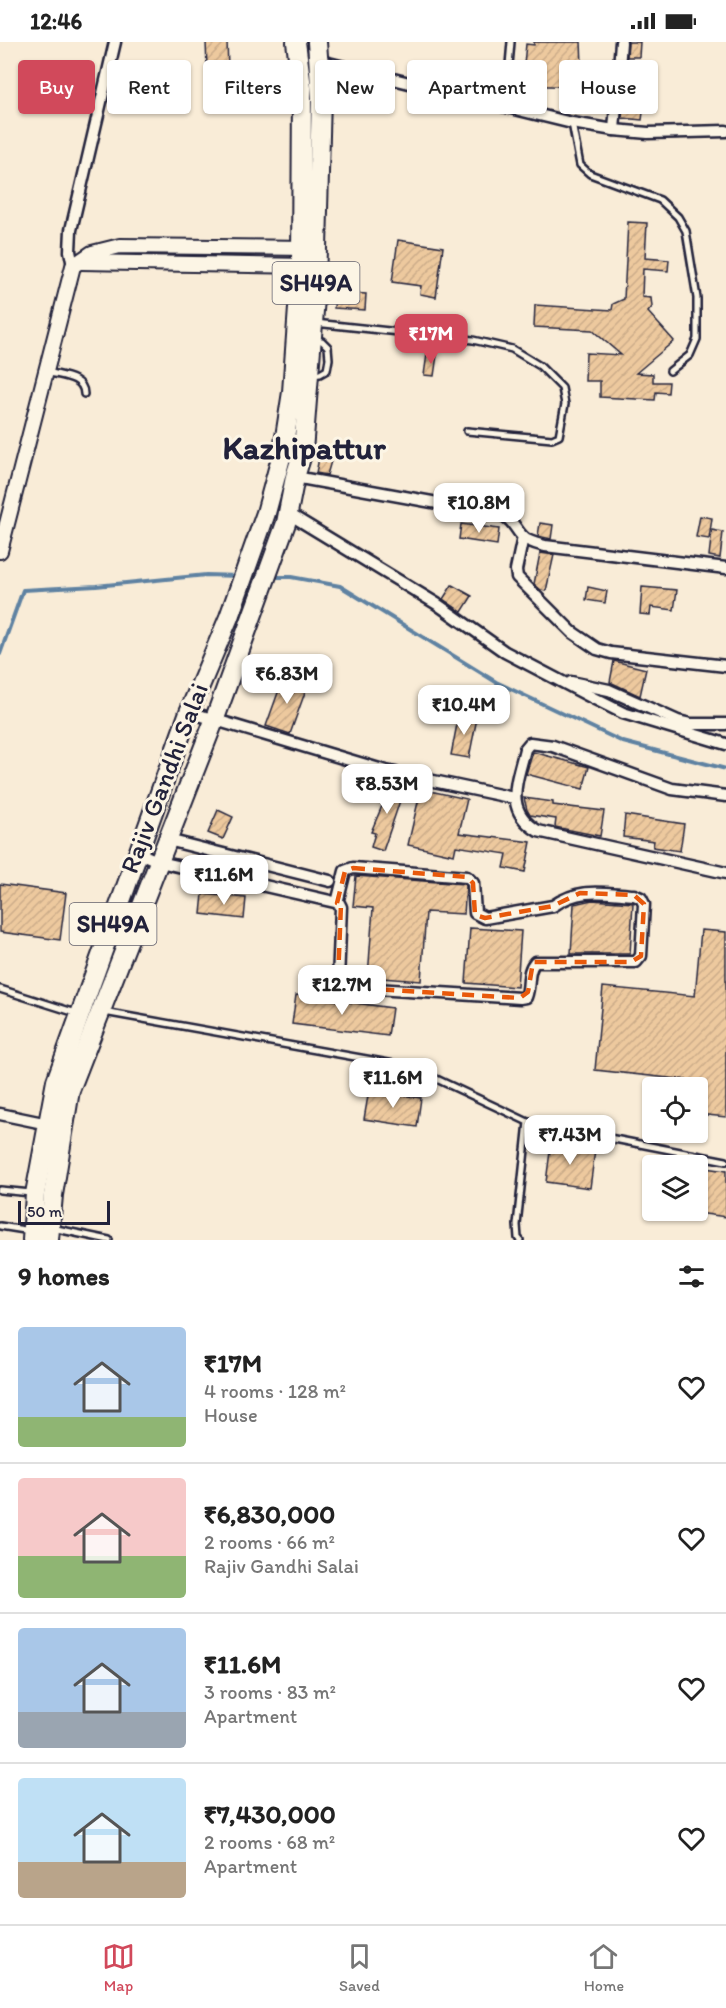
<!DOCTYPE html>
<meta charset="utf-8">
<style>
:root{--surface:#fff;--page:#f2f2f2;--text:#222;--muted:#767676;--line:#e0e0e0;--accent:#d1495b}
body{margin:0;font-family:Itim,sans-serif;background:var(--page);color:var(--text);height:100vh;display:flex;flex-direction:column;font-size:22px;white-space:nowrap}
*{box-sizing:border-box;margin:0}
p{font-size:20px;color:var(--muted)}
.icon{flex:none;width:33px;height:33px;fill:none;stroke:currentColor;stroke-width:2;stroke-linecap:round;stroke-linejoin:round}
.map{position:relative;height:1198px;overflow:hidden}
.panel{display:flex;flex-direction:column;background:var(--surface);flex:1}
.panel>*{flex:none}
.top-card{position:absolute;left:18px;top:18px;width:690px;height:54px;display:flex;gap:12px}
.tools{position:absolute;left:642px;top:1035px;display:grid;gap:12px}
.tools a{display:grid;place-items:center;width:66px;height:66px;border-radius:6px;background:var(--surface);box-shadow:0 2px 4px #0004;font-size:30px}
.scale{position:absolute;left:18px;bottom:15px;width:92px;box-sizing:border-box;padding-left:6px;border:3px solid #22223b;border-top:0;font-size:16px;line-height:21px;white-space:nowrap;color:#22223b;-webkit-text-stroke:4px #fcf5e5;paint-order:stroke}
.price{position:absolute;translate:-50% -51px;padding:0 14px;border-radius:12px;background:#fff;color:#222;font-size:20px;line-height:39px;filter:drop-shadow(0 2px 3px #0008)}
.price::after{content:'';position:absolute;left:50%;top:36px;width:18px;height:14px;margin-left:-9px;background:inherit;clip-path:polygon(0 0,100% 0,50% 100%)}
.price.selected{background:var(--accent);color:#fff}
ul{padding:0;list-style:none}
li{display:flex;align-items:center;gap:18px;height:150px;padding:0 18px}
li+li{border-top:2px solid var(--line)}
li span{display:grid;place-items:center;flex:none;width:168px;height:120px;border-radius:6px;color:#555}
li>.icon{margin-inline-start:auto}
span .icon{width:72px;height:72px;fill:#fffc;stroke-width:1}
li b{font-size:26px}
h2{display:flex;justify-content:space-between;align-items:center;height:72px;padding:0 18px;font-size:26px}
.chip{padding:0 21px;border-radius:6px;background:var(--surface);box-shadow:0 2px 4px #0004;font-size:21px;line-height:54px}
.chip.selected{background:var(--accent);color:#fff}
.status{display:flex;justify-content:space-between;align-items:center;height:42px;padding:0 30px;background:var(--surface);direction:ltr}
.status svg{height:16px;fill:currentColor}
.menu{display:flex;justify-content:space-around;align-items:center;height:84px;border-top:2px solid var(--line);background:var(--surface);font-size:16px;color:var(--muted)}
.menu a{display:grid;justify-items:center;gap:3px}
.menu .selected{color:var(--accent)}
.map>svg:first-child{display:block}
</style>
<div class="status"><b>12:46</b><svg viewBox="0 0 49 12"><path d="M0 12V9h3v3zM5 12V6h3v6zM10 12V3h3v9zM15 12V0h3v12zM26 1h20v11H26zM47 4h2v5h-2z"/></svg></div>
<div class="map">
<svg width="726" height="1198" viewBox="0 0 726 1198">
<defs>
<pattern id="building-hatch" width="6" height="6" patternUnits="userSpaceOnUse" patternTransform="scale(1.5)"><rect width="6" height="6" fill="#edc99e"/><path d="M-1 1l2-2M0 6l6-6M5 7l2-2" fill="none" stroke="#cbac89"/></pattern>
</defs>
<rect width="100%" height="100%" fill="#f9ecd7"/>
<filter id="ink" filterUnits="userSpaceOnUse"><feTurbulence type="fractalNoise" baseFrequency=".0167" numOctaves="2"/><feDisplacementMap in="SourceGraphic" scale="12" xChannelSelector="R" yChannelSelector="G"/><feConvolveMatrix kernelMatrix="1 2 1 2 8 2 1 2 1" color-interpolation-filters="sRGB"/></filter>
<g filter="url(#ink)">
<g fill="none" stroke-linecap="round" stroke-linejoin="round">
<g stroke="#5e82a2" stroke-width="4">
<polyline points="273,535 291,535 340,544 496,640 623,700 726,727"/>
<polyline points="0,612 23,548 96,544 206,533 239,534"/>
</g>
</g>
<g fill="url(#building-hatch)" stroke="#22223b" stroke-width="1.5">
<polygon points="206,0 227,0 228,25 207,26"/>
<polygon points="534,0 581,0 583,45 514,43 515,32 523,32 526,2 534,3"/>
<polygon points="628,0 640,0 639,15 627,15"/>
<polygon points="626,33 639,34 638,54 645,55 642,78 622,76"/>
<polygon points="628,180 647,181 645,216 669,218 668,229 643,227 642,255 651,256 652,265 648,270 674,299 636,331 653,332 653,340 669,340 668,351 656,350 655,358 600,355 600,339 585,339 586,311 621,313 592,288 534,285 535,263 612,268 613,262 624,257"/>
<polygon points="398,198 443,205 436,255 420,252 421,244 392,240"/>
<polygon points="335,250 366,252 365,268 334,266"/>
<polygon points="427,312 437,313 434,334 424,333"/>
<polygon points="319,416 331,419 327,433 316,431"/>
<polygon points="700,474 712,476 709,497 696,495"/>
<polygon points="540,481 553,483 551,497 538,494"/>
<polygon points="461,482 499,487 497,503 459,497"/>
<polygon points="712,488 723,490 720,516 709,514"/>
<polygon points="540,511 554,513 546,549 541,548 534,542"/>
<polygon points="452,543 472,554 462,570 443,557"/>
<polygon points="588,545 607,549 605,561 586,558"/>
<polygon points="642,545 677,548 674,568 651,565 650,573 640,572"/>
<polygon points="614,619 646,627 640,654 610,640"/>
<polygon points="284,634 308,642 290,692 266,684"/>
<polygon points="459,672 477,676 469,716 451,713"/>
<polygon points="533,710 589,725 583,747 526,732"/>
<polygon points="393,738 406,741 383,809 371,805 375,791 371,790"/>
<polygon points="421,747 467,757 459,791 531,800 525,830 504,826 507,812 456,804 454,813 408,803"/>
<polygon points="524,756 553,760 553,763 604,769 600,794 555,785 556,777 530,773 527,768"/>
<polygon points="218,768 233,775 223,797 208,791"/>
<polygon points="625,773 684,782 680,809 653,805 654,799 623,795"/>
<polygon points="356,834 464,842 466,844 464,872 426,870 421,939 368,935 373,866 353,864"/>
<polygon points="0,842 66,851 60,898 0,890"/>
<polygon points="203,852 246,856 244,877 201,872"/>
<polygon points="592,858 633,861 630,912 571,912 574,862"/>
<polygon points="470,886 521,889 517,945 466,941"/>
<polygon points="701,888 726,890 726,1075 698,1072 698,1046 686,1046 687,1038 595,1028 603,945 695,954"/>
<polygon points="296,953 392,966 388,994 292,982"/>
<polygon points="369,1048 421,1056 417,1085 364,1077"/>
<polygon points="551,1102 595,1108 590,1146 546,1140"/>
<polygon points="698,1125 726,1129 726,1175 698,1171"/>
</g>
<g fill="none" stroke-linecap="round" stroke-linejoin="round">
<g stroke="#22223b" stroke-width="10">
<g id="service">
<polyline points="509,23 511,0"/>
<polyline points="572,81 580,123 590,132 660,158 678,175 686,189 697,256 697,297 690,313 670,329"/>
<polyline points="315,281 473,298 512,307 540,324 562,346 565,362 559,394 552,397 467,389"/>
<path d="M47,330C60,334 84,334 84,352"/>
<polyline points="312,333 320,332 327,328 329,317 328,305 322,299 314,298"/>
<polyline points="0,947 76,971"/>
<polyline points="104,970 411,1025 528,1080 726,1119"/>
<polyline points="0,1148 31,1151"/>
<polyline points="0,1184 31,1189"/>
<polyline points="52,1186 109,1198"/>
<polyline points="520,1198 518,1196 517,1183 528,1080"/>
</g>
</g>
<g stroke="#22223b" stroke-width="15">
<g id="minor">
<polyline points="320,19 572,81 614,88 648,91 726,89"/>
<polyline points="614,88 621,0"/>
<polyline points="73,224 70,209 71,188 115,0"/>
<path d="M295,435L503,473C515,480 514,486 523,495C528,500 538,502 545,504L726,526"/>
<polyline points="289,472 437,562 505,610 593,656 623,671 726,702"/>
<polyline points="523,495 516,528 517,535 572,590 597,607 611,611 726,624"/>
<polyline points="571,640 609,648 678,679 691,682 726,682"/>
<polyline points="189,670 386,729 514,756"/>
<path d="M726,754L672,747L553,704L530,701L525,707C517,740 503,768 538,789L726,831"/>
<polyline points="168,798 330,839"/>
<path d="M139,811L160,820L339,861L341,865L338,938L343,945L520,956L526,955C531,943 526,930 535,920H636L641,914L644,862L641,856L634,853C603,851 580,845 553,864L485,876L475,871L473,841L467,835L353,826L345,829L337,861"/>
<polyline points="0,1072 48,1082"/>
</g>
</g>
<g stroke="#22223b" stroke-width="18">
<g id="tertiary">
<polyline points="81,220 310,224"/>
<polyline points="0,509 73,224 92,211 120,204 309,206"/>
</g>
</g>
<g stroke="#22223b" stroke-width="22">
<g id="primary">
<polyline points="32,1198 35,1152 56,1039 189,670 229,575 266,471 283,408 292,350 301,224 302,46 296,0"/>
<polyline points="49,1198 53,1153 70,1048 214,679 286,481 295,435 303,409 316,243 321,56 317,0"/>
</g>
</g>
<use href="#service" stroke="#fcf5e5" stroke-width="5"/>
<use href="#minor" stroke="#fcf5e5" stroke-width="10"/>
<use href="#tertiary" stroke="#fcf5e5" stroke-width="14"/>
<use href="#primary" stroke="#fcf5e5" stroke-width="18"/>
</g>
</g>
<path fill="none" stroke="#e8590c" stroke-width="4.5" stroke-dasharray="12 8" stroke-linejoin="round" d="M353,826L467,835L473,841L475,873L485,876L553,864L580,851L634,853L644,862L641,914L631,920H533L528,950L520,956L343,945L338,938L341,862L337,861L345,829Z"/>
<g text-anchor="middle" stroke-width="6" stroke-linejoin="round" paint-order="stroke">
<g fill="#fcf5e5" stroke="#63616e" stroke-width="1.5">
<rect x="272.5" y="220" width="87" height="42" rx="4.5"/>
<rect x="69.5" y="861" width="87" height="42" rx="4.5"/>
</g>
<g font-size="24" font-weight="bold" fill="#22223b">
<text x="316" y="249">SH49A</text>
<text x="113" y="890">SH49A</text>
</g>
<g font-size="26" fill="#22223b" stroke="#fcf5e5">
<text transform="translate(164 736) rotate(-69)" y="9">Rajiv Gandhi Salai</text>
</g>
<g font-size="32" font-weight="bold" fill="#22223b" stroke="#fcf5e5">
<text x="304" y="417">Kazhipattur</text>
</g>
</g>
</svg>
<div class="tools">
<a><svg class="icon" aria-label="locate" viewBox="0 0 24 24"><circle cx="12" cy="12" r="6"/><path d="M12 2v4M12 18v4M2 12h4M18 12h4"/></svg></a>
<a><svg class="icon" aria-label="layers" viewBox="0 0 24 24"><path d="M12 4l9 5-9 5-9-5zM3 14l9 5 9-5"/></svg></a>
</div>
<div class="scale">50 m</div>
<b class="price selected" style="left:431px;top:323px">₹17M</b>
<b class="price" style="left:479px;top:492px">₹10.8M</b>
<b class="price" style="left:287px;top:663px">₹6.83M</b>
<b class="price" style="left:464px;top:694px">₹10.4M</b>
<b class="price" style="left:387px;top:773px">₹8.53M</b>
<b class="price" style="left:224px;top:864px">₹11.6M</b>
<b class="price" style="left:342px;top:974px">₹12.7M</b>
<b class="price" style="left:393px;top:1067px">₹11.6M</b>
<b class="price" style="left:570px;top:1124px">₹7.43M</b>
<div class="top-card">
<a class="chip selected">Buy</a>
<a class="chip">Rent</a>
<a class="chip">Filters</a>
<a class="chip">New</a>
<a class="chip">Apartment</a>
<a class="chip">House</a>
</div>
</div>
<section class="panel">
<h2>9 homes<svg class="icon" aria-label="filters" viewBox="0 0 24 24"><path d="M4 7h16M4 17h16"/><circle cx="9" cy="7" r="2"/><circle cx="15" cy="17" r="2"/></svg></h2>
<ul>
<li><span style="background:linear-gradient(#a9c7e8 75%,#8fb573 0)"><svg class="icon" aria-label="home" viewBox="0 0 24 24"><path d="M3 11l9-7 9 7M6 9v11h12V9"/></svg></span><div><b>₹17M</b><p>4 rooms · 128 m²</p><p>House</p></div><svg class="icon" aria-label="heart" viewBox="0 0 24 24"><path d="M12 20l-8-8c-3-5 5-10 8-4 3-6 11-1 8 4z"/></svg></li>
<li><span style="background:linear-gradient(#f6c9c9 65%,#8fb573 0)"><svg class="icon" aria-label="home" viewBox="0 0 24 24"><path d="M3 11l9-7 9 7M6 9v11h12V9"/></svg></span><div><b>₹6,830,000</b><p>2 rooms · 66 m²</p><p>Rajiv Gandhi Salai</p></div><svg class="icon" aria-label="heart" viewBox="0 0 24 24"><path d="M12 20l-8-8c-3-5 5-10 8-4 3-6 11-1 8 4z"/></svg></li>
<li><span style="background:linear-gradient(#a9c7e8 70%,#9aa5b1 0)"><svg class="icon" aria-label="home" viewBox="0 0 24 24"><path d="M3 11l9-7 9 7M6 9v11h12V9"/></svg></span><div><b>₹11.6M</b><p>3 rooms · 83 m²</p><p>Apartment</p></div><svg class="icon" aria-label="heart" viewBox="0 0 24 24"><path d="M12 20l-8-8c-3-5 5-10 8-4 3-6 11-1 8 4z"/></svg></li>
<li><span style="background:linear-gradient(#bfe0f5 70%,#b9a48a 0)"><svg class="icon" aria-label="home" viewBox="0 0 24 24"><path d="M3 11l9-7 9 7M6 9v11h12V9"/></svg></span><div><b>₹7,430,000</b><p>2 rooms · 68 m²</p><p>Apartment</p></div><svg class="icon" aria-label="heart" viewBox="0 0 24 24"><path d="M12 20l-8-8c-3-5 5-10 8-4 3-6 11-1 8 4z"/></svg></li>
</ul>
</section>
<nav class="menu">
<a class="selected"><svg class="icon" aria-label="map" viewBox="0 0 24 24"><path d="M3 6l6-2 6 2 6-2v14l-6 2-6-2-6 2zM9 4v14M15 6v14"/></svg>Map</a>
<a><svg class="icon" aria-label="saved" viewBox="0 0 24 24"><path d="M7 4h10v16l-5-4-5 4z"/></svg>Saved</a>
<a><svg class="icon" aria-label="home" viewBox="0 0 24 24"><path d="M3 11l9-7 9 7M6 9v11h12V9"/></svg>Home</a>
</nav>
